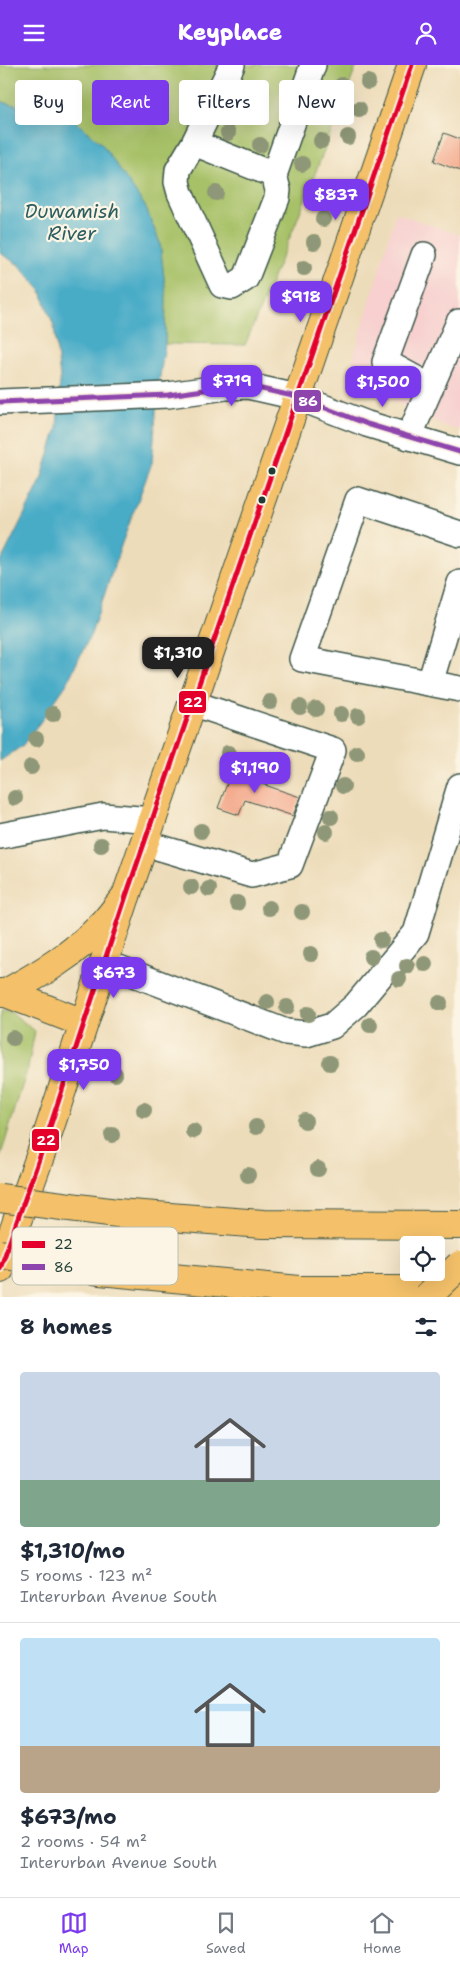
<!DOCTYPE html>
<meta charset="utf-8">
<style>
:root{--surface:#fff;--page:#f2f2f3;--text:#1f2937;--muted:#747a83;--line:#e0e1e3;--accent:#7c3aed}
body{margin:0;font-family:"Shantell Sans",sans-serif;background:var(--page);color:var(--text);height:100vh;display:flex;flex-direction:column;font-size:19px;white-space:nowrap}
*{box-sizing:border-box;margin:0}
p{font-size:16px;color:var(--muted)}
.icon{flex:none;width:28px;height:28px;fill:none;stroke:currentColor;stroke-width:2;stroke-linecap:round;stroke-linejoin:round}
.map{position:relative;height:1232px;overflow:hidden}
.panel{display:flex;flex-direction:column;background:var(--surface);flex:1}
.panel>*{flex:none}
.banner{position:absolute;left:15px;top:15px;width:430px;height:45px;display:flex;gap:10px}
.buttons{position:absolute;left:400px;top:1171px;display:grid;gap:10px}
.buttons a{display:grid;place-items:center;width:45px;height:45px;border-radius:5px;background:var(--surface);box-shadow:0 5px 20px #0002;font-size:25px}
.price{position:absolute;translate:-50% -42px;padding:0 11px;border-radius:10px;background:var(--accent);color:#fff;font-size:16px;line-height:32px;filter:drop-shadow(0 1px 2px #0008)}
.price::after{content:'';position:absolute;left:50%;top:30px;width:15px;height:11px;margin-left:-8px;background:inherit;clip-path:polygon(0 0,100% 0,50% 100%)}
.price.on{background:#222;color:#fff}
ul{padding:0;list-style:none}
li{display:grid;align-content:center;gap:10px;height:265px;padding:0 20px}
li+li{border-top:1px solid var(--line)}
li span{display:grid;place-items:center;height:155px;border-radius:5px;color:#555}
li>.icon{margin-inline-start:auto}
span .icon{width:90px;height:90px;fill:#fffc;stroke-width:1}
li b{font-size:21px}
h2{display:flex;justify-content:space-between;align-items:center;height:60px;padding:0 20px;font-size:21px}
.tag{padding:0 18px;border-radius:5px;background:var(--surface);box-shadow:0 5px 20px #0002;font-size:18px;line-height:45px}
.tag.on{background:var(--accent);color:#fff}
header{display:flex;justify-content:space-between;align-items:center;height:65px;padding:0 20px;background:var(--accent);color:#fff;font-size:22px;font-weight:800}
.tabs{display:flex;justify-content:space-around;align-items:center;height:70px;border-top:1px solid var(--line);background:var(--surface);font-size:14px;color:var(--muted)}
.tabs a{display:grid;justify-items:center;gap:2px}
.tabs .on{color:var(--accent)}
.map>svg:first-child{display:block}
</style>
<header><svg class="icon" aria-label="menu" viewBox="0 0 24 24"><path d="M4 6h16M4 12h16M4 18h16"/></svg>Keyplace<svg class="icon" aria-label="person" viewBox="0 0 24 24"><circle cx="12" cy="8" r="4"/><path d="M4 21q1-7 8-7t8 7"/></svg></header>
<div class="map">
<svg width="460" height="1232" viewBox="0 0 460 1232">
<rect width="100%" height="100%" fill="#fcf5e5"/>
<filter id="ink" filterUnits="userSpaceOnUse"><feTurbulence type="fractalNoise" baseFrequency=".02" numOctaves="2"/><feDisplacementMap in="SourceGraphic" scale="10" xChannelSelector="R" yChannelSelector="G"/><feConvolveMatrix kernelMatrix="1 2 1 2 8 2 1 2 1" color-interpolation-filters="sRGB"/></filter>
<filter id="wash" filterUnits="userSpaceOnUse"><feTurbulence type="fractalNoise" baseFrequency=".0096" numOctaves="4" result="noise"/><feDisplacementMap in="SourceGraphic" scale="20" xChannelSelector="R" yChannelSelector="G"/><feGaussianBlur stdDeviation="1.12" result="paint"/><feColorMatrix in="noise" values="0 0 0 0 0 0 0 0 0 0 0 0 0 0 0 0 0 1.4 0 .05"/><feComposite in="paint" operator="in"/></filter>
<g filter="url(#wash)">
<rect width="100%" height="100%" fill="#eddcb9"/>
<polygon fill="#f7d0cf" points="396,148 460,170 460,365 446,362 363,321 352,297"/>
<g fill="#a7c167" stroke="#637f4e">
<polygon points="0,0 357,0 297,155 245,280 165,279 166,230 160,178 145,141 125,113 9,39 0,36"/>
<polygon points="0,946 11,947 35,966 28,1002 0,1093"/>
</g>
<polygon fill="#48acc7" stroke="#34747e" points="0,36 9,39 65,47 102,79 145,141 160,178 166,230 165,279 158,324 152,398 122,478 91,569 66,620 41,656 22,681 0,696 0,498 40,418 57,363 60,313 54,261 40,224 19,200 0,188"/>
<g id="blocks">
<g fill="#f4ab8e">
<polygon points="444,68 460,74 460,106 434,96"/>
<polygon points="234,700 253,707 250,715 300,732 293,751 245,735 239,750 218,743"/>
</g>
</g>
</g>
<g filter="url(#ink)">
<use href="#blocks" fill-opacity="0" stroke="#3e5548" stroke-width="1"/>
<g fill="none" stroke-linecap="round" stroke-linejoin="round">
<g stroke="#3e5548" stroke-width="28">
<g id="minor">
<polyline points="194,78 274,110 278,125 277,133 246,213 232,222 222,220 180,128 177,117 178,105 194,78 232,0"/>
<polyline points="274,110 313,0"/>
<polyline points="424,190 385,297 431,322"/>
<polyline points="0,337 168,330 226,322 248,321 297,332 367,359 460,387"/>
<polyline points="409,372 459,257"/>
<polyline points="460,469 358,435 302,594 460,624"/>
<polyline points="430,618 460,518"/>
<polyline points="0,771 103,751 152,755"/>
<polyline points="144,778 252,810 290,800 333,685 192,638"/>
<polyline points="103,897 286,967 306,969 332,961 356,940 416,868 460,721"/>
</g>
</g>
<g stroke="#3e5548" stroke-width="30">
<polyline id="major" points="0,1204 44,1080 126,831 412,0"/>
</g>
<g stroke="#3e5548" stroke-width="30">
<g id="highway">
<path d="M0,928H6C40,909 74,889 101,861C110,852 117,841 126,831"/>
<polyline points="6,928 83,958"/>
<polyline points="117,1148 263,1159 460,1160"/>
<polyline points="100,1206 299,1225 460,1225"/>
</g>
</g>
<use href="#minor" stroke="#fff" stroke-width="25"/>
<use href="#major" stroke="#f4c16a" stroke-width="28"/>
<use href="#highway" stroke="#f4c16a" stroke-width="28"/>
<g stroke="#3e5548" stroke-width="30" stroke-linecap="butt">
<g id="highway-bridge">
<polyline points="0,1133 117,1148"/>
<polyline points="0,1189 100,1206"/>
<polyline points="427,1232 460,1200"/>
</g>
</g>
<use href="#highway-bridge" stroke="#f4c16a" stroke-width="28"/>
<g stroke="#fcf5e5" stroke-width="9">
<polyline id="bus-1" points="0,1204 44,1080 126,831 412,0"/>
</g>
<g stroke="#fcf5e5" stroke-width="9">
<polyline id="bus-2" points="0,337 168,330 226,322 248,321 297,332 367,359 460,387"/>
</g>
<use href="#bus-1" stroke="#e4002b" stroke-width="5"/>
<use href="#bus-2" stroke="#8e44ad" stroke-width="5"/>
</g>
<g fill="#8e9777">
<circle cx="368" cy="17" r="8"/>
<circle cx="342" cy="20" r="8"/>
<circle cx="359" cy="44" r="8"/>
<circle cx="331" cy="53" r="8"/>
<circle cx="228" cy="68" r="8"/>
<circle cx="348" cy="72" r="8"/>
<circle cx="321" cy="76" r="8"/>
<circle cx="260" cy="80" r="8"/>
<circle cx="302" cy="99" r="8"/>
<circle cx="328" cy="126" r="8"/>
<circle cx="216" cy="128" r="8"/>
<circle cx="323" cy="154" r="8"/>
<circle cx="314" cy="177" r="8"/>
<circle cx="304" cy="203" r="8"/>
<circle cx="293" cy="229" r="8"/>
<circle cx="270" cy="637" r="8"/>
<circle cx="300" cy="642" r="8"/>
<circle cx="316" cy="644" r="8"/>
<circle cx="53" cy="649" r="8"/>
<circle cx="341" cy="649" r="8"/>
<circle cx="358" cy="651" r="8"/>
<circle cx="36" cy="674" r="8"/>
<circle cx="228" cy="688" r="8"/>
<circle cx="357" cy="688" r="8"/>
<circle cx="31" cy="702" r="8"/>
<circle cx="343" cy="721" r="8"/>
<circle cx="15" cy="733" r="8"/>
<circle cx="331" cy="752" r="8"/>
<circle cx="201" cy="766" r="8"/>
<circle cx="326" cy="767" r="8"/>
<circle cx="101" cy="780" r="8"/>
<circle cx="191" cy="822" r="8"/>
<circle cx="209" cy="824" r="8"/>
<circle cx="237" cy="838" r="8"/>
<circle cx="269" cy="843" r="8"/>
<circle cx="302" cy="847" r="8"/>
<circle cx="381" cy="875" r="8"/>
<circle cx="311" cy="889" r="8"/>
<circle cx="371" cy="892" r="8"/>
<circle cx="425" cy="899" r="8"/>
<circle cx="407" cy="901" r="8"/>
<circle cx="399" cy="914" r="8"/>
<circle cx="267" cy="937" r="8"/>
<circle cx="440" cy="938" r="8"/>
<circle cx="287" cy="942" r="8"/>
<circle cx="308" cy="949" r="8"/>
<circle cx="370" cy="960" r="8"/>
<circle cx="13" cy="973" r="8"/>
<circle cx="330" cy="998" r="8"/>
<circle cx="115" cy="1009" r="8"/>
<circle cx="144" cy="1045" r="8"/>
<circle cx="305" cy="1056" r="8"/>
<circle cx="256" cy="1062" r="8"/>
<circle cx="193" cy="1066" r="8"/>
<circle cx="112" cy="1070" r="8"/>
<circle cx="318" cy="1104" r="8"/>
<circle cx="248" cy="1110" r="8"/>
</g>
</g>
<g fill="#1f3d34" stroke="#fcf5e5" stroke-width="2">
<circle cx="272" cy="406" r="4.5"/>
<circle cx="262" cy="435" r="4.5"/>
</g>
<g text-anchor="middle" stroke-width="4.5" stroke-linejoin="round" paint-order="stroke">
<g font-size="19" font-style="italic" fill="#2b5e60" stroke="#fcf5e5">
<text x="72" y="153">Duwamish<tspan x="72" dy="22">River</tspan></text>
</g>
</g>
<rect x="12" y="1162" width="166" height="58" rx="8" fill="#fcf5e5" stroke="#babeb0" stroke-width="1"/>
<rect x="22" y="1176" width="23" height="7" fill="#e4002b"/>
<rect x="22" y="1199" width="23" height="6" fill="#8e44ad"/>
<g font-size="14" fill="#1f3d34">
<text x="54" y="1184">22</text>
<text x="54" y="1207">86</text>
</g>
<g stroke="#fcf5e5" stroke-width="2">
<rect x="293" y="324" width="29" height="24" rx="5" fill="#8e44ad"/>
<rect x="178" y="625" width="29" height="24" rx="5" fill="#e4002b"/>
<rect x="31" y="1063" width="29" height="24" rx="5" fill="#e4002b"/>
</g>
<g font-size="14" text-anchor="middle" font-weight="bold" fill="#fff">
<text x="308" y="341">86</text>
<text x="193" y="642">22</text>
<text x="46" y="1080">22</text>
</g>
</svg>
<div class="buttons">
<a><svg class="icon" aria-label="locate" viewBox="0 0 24 24"><circle cx="12" cy="12" r="6"/><path d="M12 2v4M12 18v4M2 12h4M18 12h4"/></svg></a>
</div>
<b class="price" style="left:336px;top:156px">$837</b>
<b class="price" style="left:301px;top:258px">$918</b>
<b class="price" style="left:232px;top:342px">$719</b>
<b class="price" style="left:383px;top:343px">$1,500</b>
<b class="price on" style="left:178px;top:614px">$1,310</b>
<b class="price" style="left:255px;top:729px">$1,190</b>
<b class="price" style="left:114px;top:934px">$673</b>
<b class="price" style="left:84px;top:1026px">$1,750</b>
<div class="banner">
<a class="tag">Buy</a>
<a class="tag on">Rent</a>
<a class="tag">Filters</a>
<a class="tag">New</a>
</div>
</div>
<section class="panel">
<h2>8 homes<svg class="icon" aria-label="filters" viewBox="0 0 24 24"><path d="M4 7h16M4 17h16"/><circle cx="9" cy="7" r="2"/><circle cx="15" cy="17" r="2"/></svg></h2>
<ul>
<li><span style="background:linear-gradient(#c9d6e8 70%,#7fa58c 0)"><svg class="icon" aria-label="home" viewBox="0 0 24 24"><path d="M3 11l9-7 9 7M6 9v11h12V9"/></svg></span><div><b>$1,310/mo</b><p>5 rooms · 123 m²</p><p>Interurban Avenue South</p></div></li>
<li><span style="background:linear-gradient(#bfe0f5 70%,#b9a48a 0)"><svg class="icon" aria-label="home" viewBox="0 0 24 24"><path d="M3 11l9-7 9 7M6 9v11h12V9"/></svg></span><div><b>$673/mo</b><p>2 rooms · 54 m²</p><p>Interurban Avenue South</p></div></li>
</ul>
</section>
<nav class="tabs">
<a class="on"><svg class="icon" aria-label="map" viewBox="0 0 24 24"><path d="M3 6l6-2 6 2 6-2v14l-6 2-6-2-6 2zM9 4v14M15 6v14"/></svg>Map</a>
<a><svg class="icon" aria-label="saved" viewBox="0 0 24 24"><path d="M7 4h10v16l-5-4-5 4z"/></svg>Saved</a>
<a><svg class="icon" aria-label="home" viewBox="0 0 24 24"><path d="M3 11l9-7 9 7M6 9v11h12V9"/></svg>Home</a>
</nav>
